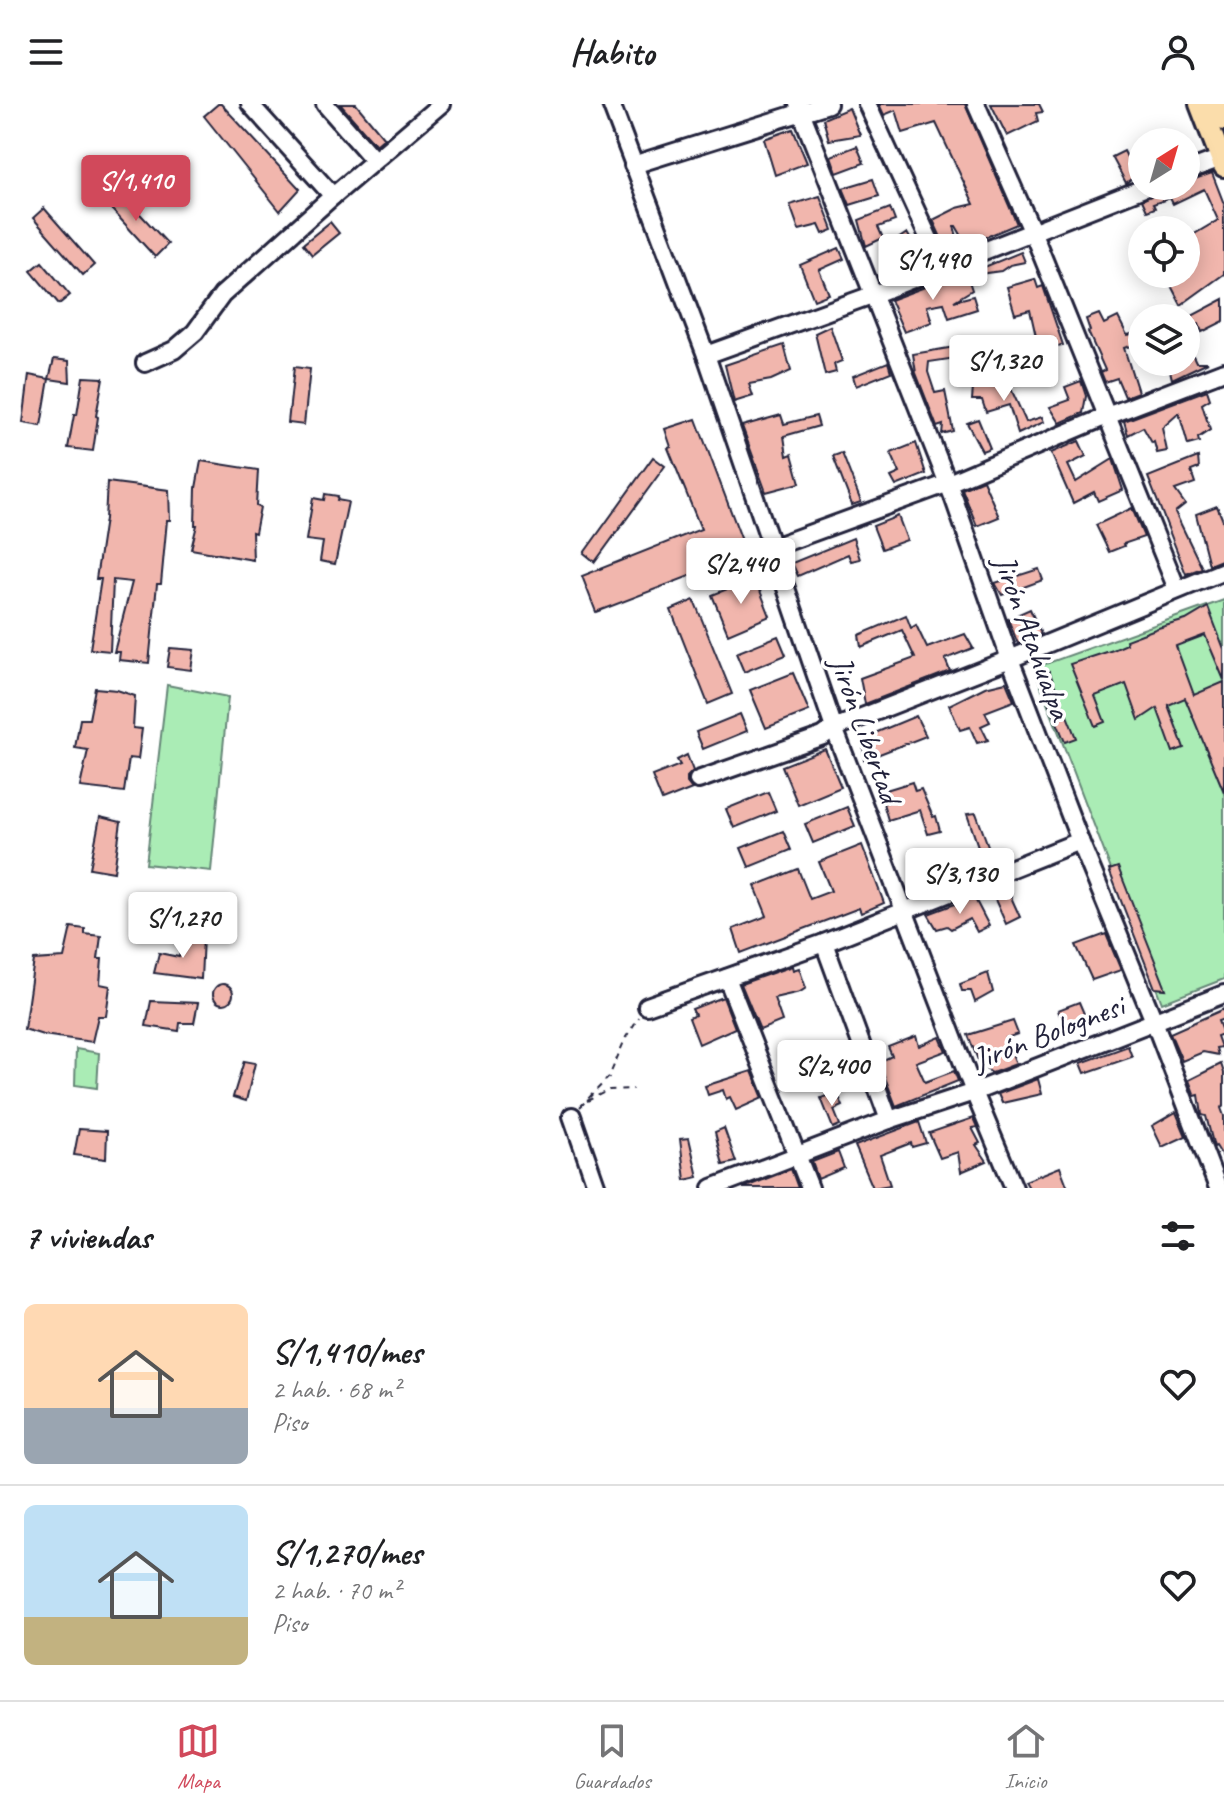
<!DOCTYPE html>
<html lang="es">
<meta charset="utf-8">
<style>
:root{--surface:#fff;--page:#f2f2f2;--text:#202124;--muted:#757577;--line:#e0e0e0;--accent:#d1495b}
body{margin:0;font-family:Caveat,sans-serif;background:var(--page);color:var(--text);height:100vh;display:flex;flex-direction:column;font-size:30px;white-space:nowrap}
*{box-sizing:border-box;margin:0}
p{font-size:26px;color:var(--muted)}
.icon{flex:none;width:44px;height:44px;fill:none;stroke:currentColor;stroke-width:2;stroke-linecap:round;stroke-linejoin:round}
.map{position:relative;height:1084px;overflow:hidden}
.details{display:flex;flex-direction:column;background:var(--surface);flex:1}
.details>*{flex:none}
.needle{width:52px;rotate:37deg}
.fabs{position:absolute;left:1128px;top:24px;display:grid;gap:16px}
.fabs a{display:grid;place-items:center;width:72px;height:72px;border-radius:50%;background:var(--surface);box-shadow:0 4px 20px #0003;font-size:40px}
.price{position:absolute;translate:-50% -68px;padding:0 18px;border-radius:8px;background:#fff;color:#222;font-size:26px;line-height:52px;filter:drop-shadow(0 2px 4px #0008)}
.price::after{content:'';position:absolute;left:50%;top:48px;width:24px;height:18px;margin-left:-12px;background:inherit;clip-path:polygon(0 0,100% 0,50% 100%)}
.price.on{background:var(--accent);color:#fff}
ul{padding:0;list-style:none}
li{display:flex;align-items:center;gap:24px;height:200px;padding:0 24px}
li+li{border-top:2px solid var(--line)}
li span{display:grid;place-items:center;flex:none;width:224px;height:160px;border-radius:12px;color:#555}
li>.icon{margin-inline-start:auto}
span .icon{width:96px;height:96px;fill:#fffc;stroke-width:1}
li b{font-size:34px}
h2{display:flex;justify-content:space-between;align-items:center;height:96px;padding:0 24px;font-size:34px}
header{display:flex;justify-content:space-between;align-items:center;height:104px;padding:0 24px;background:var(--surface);font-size:36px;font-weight:800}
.tab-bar{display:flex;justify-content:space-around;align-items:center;height:112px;border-top:2px solid var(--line);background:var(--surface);font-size:22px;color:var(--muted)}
.tab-bar a{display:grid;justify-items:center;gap:4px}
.tab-bar .on{color:var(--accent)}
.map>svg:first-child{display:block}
</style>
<header><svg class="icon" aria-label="menu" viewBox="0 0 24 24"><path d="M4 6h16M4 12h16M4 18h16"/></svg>Habito<svg class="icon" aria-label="person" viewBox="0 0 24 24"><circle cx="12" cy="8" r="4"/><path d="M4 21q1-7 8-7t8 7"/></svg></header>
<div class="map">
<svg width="1224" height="1084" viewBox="0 0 1224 1084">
<rect width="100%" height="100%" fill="#fff"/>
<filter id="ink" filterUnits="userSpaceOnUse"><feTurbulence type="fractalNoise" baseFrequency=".0125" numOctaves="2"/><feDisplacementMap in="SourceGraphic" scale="16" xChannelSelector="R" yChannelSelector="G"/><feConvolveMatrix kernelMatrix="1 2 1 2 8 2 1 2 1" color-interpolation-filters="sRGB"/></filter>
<g filter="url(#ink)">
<g fill="#aaecb5" stroke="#668778" stroke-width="2">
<polygon points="1224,496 1224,875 1162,899 1034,564"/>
<polygon points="167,581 228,593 211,767 146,760"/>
<polygon points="76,945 99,949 97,984 75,981"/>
</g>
<g fill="#f1b6ad" stroke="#22223b" stroke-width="2">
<polygon points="218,0 221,0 300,85 280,107 204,12"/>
<polygon points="340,0 356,0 384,34 376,41"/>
<polygon points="879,0 965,0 1017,120 967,141 956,122 954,122 960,144 948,149 933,116 957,104 974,100 936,19 903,29 896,6 884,11"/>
<polygon points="991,0 1039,0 1043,8 1036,9 1038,17 1007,32"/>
<polygon points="849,4 860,31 829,36 823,15"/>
<polygon points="793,25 807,59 775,71 764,35"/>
<polygon points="857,42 864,59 837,69 831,52"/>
<polygon points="1124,47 1136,71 1126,79 1112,53"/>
<polygon points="1212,69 1224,100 1224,170 1181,201 1165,170 1186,170 1186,135 1218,116 1204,85 1173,100 1170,94 1153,100 1155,104 1147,107 1142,96 1170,82 1186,82 1186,78"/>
<polygon points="873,75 879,92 850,101 843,84"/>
<polygon points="117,85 168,140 155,153 104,97"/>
<polygon points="820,92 833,126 823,130 819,121 799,126 790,101"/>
<polygon points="44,104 94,161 83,171 33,114"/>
<polygon points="890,104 895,117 878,123 883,134 866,142 859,116"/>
<polygon points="330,118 339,129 312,151 303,140"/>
<polygon points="907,129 924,158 909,164 898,138 898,135"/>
<polygon points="839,144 844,155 819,166 829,190 814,196 800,161"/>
<polygon points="1021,148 1025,158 1010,161 1001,167 973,171 972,168"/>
<polygon points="42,158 70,191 59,200 31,167"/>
<polygon points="967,171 972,186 954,197 973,192 977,205 949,214 944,199 927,202 932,218 904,228 890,196 933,180"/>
<polygon points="1035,175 1038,184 1043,182 1063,241 1025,247 1023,239 1037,237 1030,206 1015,210 1007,183"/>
<polygon points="1224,195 1224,217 1202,228 1199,220 1186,225 1186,215"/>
<polygon points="1099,210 1104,220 1118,213 1127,231 1142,228 1142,238 1124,244 1138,288 1125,293 1117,274 1105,278 1101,268 1105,266 1088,228 1090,227 1086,215"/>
<polygon points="830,222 842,257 834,260 836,268 825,271 815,229"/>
<polygon points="1186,237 1196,258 1208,258 1172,275 1168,258 1186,258"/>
<polygon points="784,241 791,267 771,276 749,280 753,292 734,298 725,261"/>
<polygon points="955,243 956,254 929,258 928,268 935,289 945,287 953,327 942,330 943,321 937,323 916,269 913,250"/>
<polygon points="54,255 69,257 70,278 49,275"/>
<polygon points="888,258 891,268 856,282 853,272"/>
<polygon points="294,263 310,265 304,321 288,319"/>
<polygon points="29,271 49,275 41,322 23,319"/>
<polygon points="83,273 103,274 96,312 98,313 93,347 68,344 74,311 77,311"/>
<polygon points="1007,276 1026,318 1042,313 1044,318 1018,330 1009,301 986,308 982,296 972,296 973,284"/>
<polygon points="1081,277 1086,292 1083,309 1060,319 1050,303 1070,296 1065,283"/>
<polygon points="1207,286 1210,295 1202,300 1210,326 1198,334 1199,338 1188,341 1179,309 1162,324 1167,347 1157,349 1154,338 1152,339 1143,323 1128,331 1124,317"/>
<polygon points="781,311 784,320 816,312 819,322 784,332 787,352 792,350 800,379 766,388 742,322"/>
<polygon points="696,315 747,450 596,508 582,472 701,425 668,344 671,343 665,325"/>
<polygon points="978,315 990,344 982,347 967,319"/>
<polygon points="1079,337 1086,352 1068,361 1076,378 1113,355 1123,386 1098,397 1094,388 1073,399 1051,349"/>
<polygon points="916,339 926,370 896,382 891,373 900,369 891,349"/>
<polygon points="842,349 861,398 852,401 833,352"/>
<polygon points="653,353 665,362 595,458 584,449"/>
<polygon points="1198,353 1199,364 1191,367 1195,379 1175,386 1185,400 1175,408 1202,464 1186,470 1148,373"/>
<polygon points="201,357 258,366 256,402 260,403 255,429 252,428 253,456 191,445 197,421 195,421 196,384"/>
<polygon points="983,376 999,413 977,422 962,385"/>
<polygon points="107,378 169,386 170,416 167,416 161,480 157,480 149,559 119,556 120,548 114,548 132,478 113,476 110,547 90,545 101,475 96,475 105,415"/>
<polygon points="325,390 338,392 337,396 348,398 335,460 320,457 323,438 306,436 313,394 324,396"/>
<polygon points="1217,402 1224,419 1224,455 1209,461 1196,410"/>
<polygon points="1132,404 1144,433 1123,440 1124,442 1109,448 1096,421"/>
<polygon points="898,412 907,436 882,445 873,422"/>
<polygon points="853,434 860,455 851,457 848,450 798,472 792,459"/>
<polygon points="1039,465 1043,476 1002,491 995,479"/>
<polygon points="755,474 770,512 728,530 712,491"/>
<polygon points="694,496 732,590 708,600 671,506"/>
<polygon points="1208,503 1224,545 1224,576 1205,531 1176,542 1194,591 1224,578 1224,688 1185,594 1168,601 1184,644 1173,648 1157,604 1139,616 1126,580 1095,592 1105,618 1095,622 1070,560 1113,546 1127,540 1126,536 1158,524 1186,516"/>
<polygon points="1030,505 1041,530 1018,540 1008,515"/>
<polygon points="906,511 911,524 916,521 927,544 965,530 973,544 945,555 950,567 865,600 860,574 915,554 902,526 861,543 859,531"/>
<polygon points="778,532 786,551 744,568 736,549"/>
<polygon points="170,544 194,546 191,566 167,563"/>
<polygon points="1049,567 1076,634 1065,638 1038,571"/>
<polygon points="793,569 809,607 766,624 750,586"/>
<polygon points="1006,578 1014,597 985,608 990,618 981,622 988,636 977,639 970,623 960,626 949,601 985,583"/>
<polygon points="95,584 117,586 135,592 133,624 142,625 138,655 129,654 124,688 80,683 88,646 75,644 80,615 89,615"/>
<polygon points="740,610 747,627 703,645 696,628"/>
<polygon points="916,612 926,632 864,656 863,634"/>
<polygon points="825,645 841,683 798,701 782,662"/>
<polygon points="687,651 693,667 687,673 687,679 692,685 662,697 652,672 680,661 677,656"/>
<polygon points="912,678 915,687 921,685 933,713 936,712 940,727 928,730 920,706 888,716 883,699 888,698 886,686"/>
<polygon points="768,688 776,707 734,724 726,705"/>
<polygon points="847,703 855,722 813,739 805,720"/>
<polygon points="976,709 994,758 984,760 967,710"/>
<polygon points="100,713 121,718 114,768 90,764"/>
<polygon points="783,727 791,746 749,763 741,744"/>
<polygon points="862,741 884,799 861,809 859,804 741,849 733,825 767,812 755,782 798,765 810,795 831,787 819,758"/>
<polygon points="1118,763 1166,885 1155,884 1109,766"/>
<polygon points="1006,782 1020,813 1006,820 992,789"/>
<polygon points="974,793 989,822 977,828 970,815 951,825 947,822 937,825 928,810"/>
<polygon points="71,823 85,825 85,830 101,832 98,855 102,855 100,880 110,882 106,912 98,912 92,938 43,931 24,925 34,856 64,854"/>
<polygon points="1106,830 1121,866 1092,876 1076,841"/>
<polygon points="185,831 203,833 201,875 154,869 159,849 179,853"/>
<polygon points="792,862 793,866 799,864 806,884 800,888 774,894 782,917 760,926 741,880"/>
<polygon points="988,869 993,888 975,898 971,887 962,887 960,880"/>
<circle cx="223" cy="890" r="10"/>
<polygon points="723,893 735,924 699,940 689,914 695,911 692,905"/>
<polygon points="151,897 198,899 194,919 180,919 179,927 146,922"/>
<polygon points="1079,898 1085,912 1064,923 1058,906"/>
<polygon points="1224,905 1224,915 1218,917 1223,930 1217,932 1221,943 1216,944 1218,951 1203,948 1182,957 1170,929"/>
<polygon points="1013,917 1018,930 1006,934 1016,960 992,969 980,961 968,931"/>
<polygon points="916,932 919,942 940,933 946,947 916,958 925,978 954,967 958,977 896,1002 879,958 892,952 888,943"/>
<polygon points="1128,942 1132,953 1085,969 1081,959"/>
<polygon points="244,957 255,959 246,997 233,993"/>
<polygon points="1221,960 1224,969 1224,1002 1221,1004 1224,1012 1224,1055 1216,1042 1214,1043 1206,1012 1202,1011 1199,991 1195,992 1189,976"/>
<polygon points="752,967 763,994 736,1006 730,993 726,995 723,986 708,991 705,982"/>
<polygon points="1038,975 1042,990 1002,999 998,990"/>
<polygon points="837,988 843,1002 834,1006 840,1021 833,1024 821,994"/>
<polygon points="1176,1008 1186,1032 1162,1043 1152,1022"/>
<polygon points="973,1014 977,1023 972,1024 980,1039 976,1041 987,1057 961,1068 958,1048 940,1054 929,1029"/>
<polygon points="919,1018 926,1039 912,1043 911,1039 880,1051 890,1081 873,1084 855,1042"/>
<polygon points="724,1024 736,1058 723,1061 715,1028"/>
<polygon points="79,1025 107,1027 106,1055 74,1051"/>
<polygon points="689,1034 698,1073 685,1076 680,1035"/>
<polygon points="838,1048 844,1064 818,1075 812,1058"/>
<polygon points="1060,1063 1068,1084 1029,1084 1025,1077"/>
<polygon points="791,1065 798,1084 743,1084"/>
</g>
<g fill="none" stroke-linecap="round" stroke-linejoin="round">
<g stroke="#22223b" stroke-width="22">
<g id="minor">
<polyline points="250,0 333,92"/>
<polyline points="325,0 374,56"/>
<polyline points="611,0 706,251 834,624 974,988 1014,1084"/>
<polyline points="798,0 954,395 1010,555 1080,737 1154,917 1218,1084"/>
<polyline points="867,0 942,163"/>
<polyline points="976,0 1033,129 1177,485"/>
<polyline points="633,61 828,0"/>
<polyline points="1186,67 1224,53"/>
<polyline points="706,251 872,191 1149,82"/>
<polyline points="145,259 174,246 195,228 222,191 333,92 441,0"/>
<polyline points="773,443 946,380 1107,312 1224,267"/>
<polyline points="698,676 823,632 834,624 1010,555 1224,467"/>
<polyline points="824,839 889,1016"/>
<polyline points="727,874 810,1084"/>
<polyline points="647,902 824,839 1080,737"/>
<polyline points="572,1012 597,1084"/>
<polyline points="712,1084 889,1016 974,988 1224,890"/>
</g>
</g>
<g stroke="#22223b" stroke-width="26">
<g id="major">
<polyline points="1200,0 1224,62"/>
<polyline points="1218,0 1224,16"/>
</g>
</g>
<g stroke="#22223b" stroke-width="2" stroke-dasharray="6 6" stroke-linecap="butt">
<polyline points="587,997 609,986 633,985"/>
<polyline points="580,1003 609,973 626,933 639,913"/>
</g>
<use href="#minor" stroke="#fff" stroke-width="16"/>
<use href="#major" stroke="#fbddab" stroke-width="20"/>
</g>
</g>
<g text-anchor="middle" stroke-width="7" stroke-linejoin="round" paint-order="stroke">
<g font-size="32" fill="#22223b" stroke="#fff">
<text transform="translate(1033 533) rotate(70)" y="11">Jirón Atahualpa</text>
<text transform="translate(866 625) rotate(70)" y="11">Jirón Libertad</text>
<text transform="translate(1048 928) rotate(-21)" y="11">Jirón Bolognesi</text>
</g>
</g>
</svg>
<div class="fabs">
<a><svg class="needle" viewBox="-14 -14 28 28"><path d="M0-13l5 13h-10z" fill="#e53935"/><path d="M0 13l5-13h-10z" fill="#757577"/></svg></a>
<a><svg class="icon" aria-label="locate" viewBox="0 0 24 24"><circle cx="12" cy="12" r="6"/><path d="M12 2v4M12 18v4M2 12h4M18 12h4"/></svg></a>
<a><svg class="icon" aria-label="layers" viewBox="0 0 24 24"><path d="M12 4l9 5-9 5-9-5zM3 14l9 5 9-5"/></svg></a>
</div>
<b class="price on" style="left:136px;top:119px">S/1,410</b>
<b class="price" style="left:933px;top:198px">S/1,490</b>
<b class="price" style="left:1004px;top:299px">S/1,320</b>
<b class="price" style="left:741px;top:502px">S/2,440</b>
<b class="price" style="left:960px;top:812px">S/3,130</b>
<b class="price" style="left:183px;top:856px">S/1,270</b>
<b class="price" style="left:832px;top:1004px">S/2,400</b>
</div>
<section class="details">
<h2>7 viviendas<svg class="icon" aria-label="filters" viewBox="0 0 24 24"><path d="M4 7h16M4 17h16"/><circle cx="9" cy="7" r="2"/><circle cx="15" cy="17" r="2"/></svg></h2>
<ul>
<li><span style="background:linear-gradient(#ffd9b3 65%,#9aa5b1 0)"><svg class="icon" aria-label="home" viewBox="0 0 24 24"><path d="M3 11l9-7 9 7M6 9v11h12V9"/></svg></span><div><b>S/1,410/mes</b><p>2 hab. · 68 m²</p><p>Piso</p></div><svg class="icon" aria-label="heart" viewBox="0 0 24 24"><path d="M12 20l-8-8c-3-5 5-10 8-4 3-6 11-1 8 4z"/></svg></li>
<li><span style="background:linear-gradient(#bfe0f5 70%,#c2b280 0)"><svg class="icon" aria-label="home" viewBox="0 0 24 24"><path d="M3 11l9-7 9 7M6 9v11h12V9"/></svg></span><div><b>S/1,270/mes</b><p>2 hab. · 70 m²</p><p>Piso</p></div><svg class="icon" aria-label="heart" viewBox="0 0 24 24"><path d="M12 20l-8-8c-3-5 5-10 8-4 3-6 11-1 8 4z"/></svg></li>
</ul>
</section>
<nav class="tab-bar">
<a class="on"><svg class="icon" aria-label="map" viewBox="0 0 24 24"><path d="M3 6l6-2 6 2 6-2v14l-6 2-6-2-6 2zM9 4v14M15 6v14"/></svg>Mapa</a>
<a><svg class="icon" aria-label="saved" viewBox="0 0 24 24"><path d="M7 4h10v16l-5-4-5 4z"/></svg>Guardados</a>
<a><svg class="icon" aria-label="home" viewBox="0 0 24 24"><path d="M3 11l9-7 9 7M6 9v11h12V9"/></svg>Inicio</a>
</nav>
